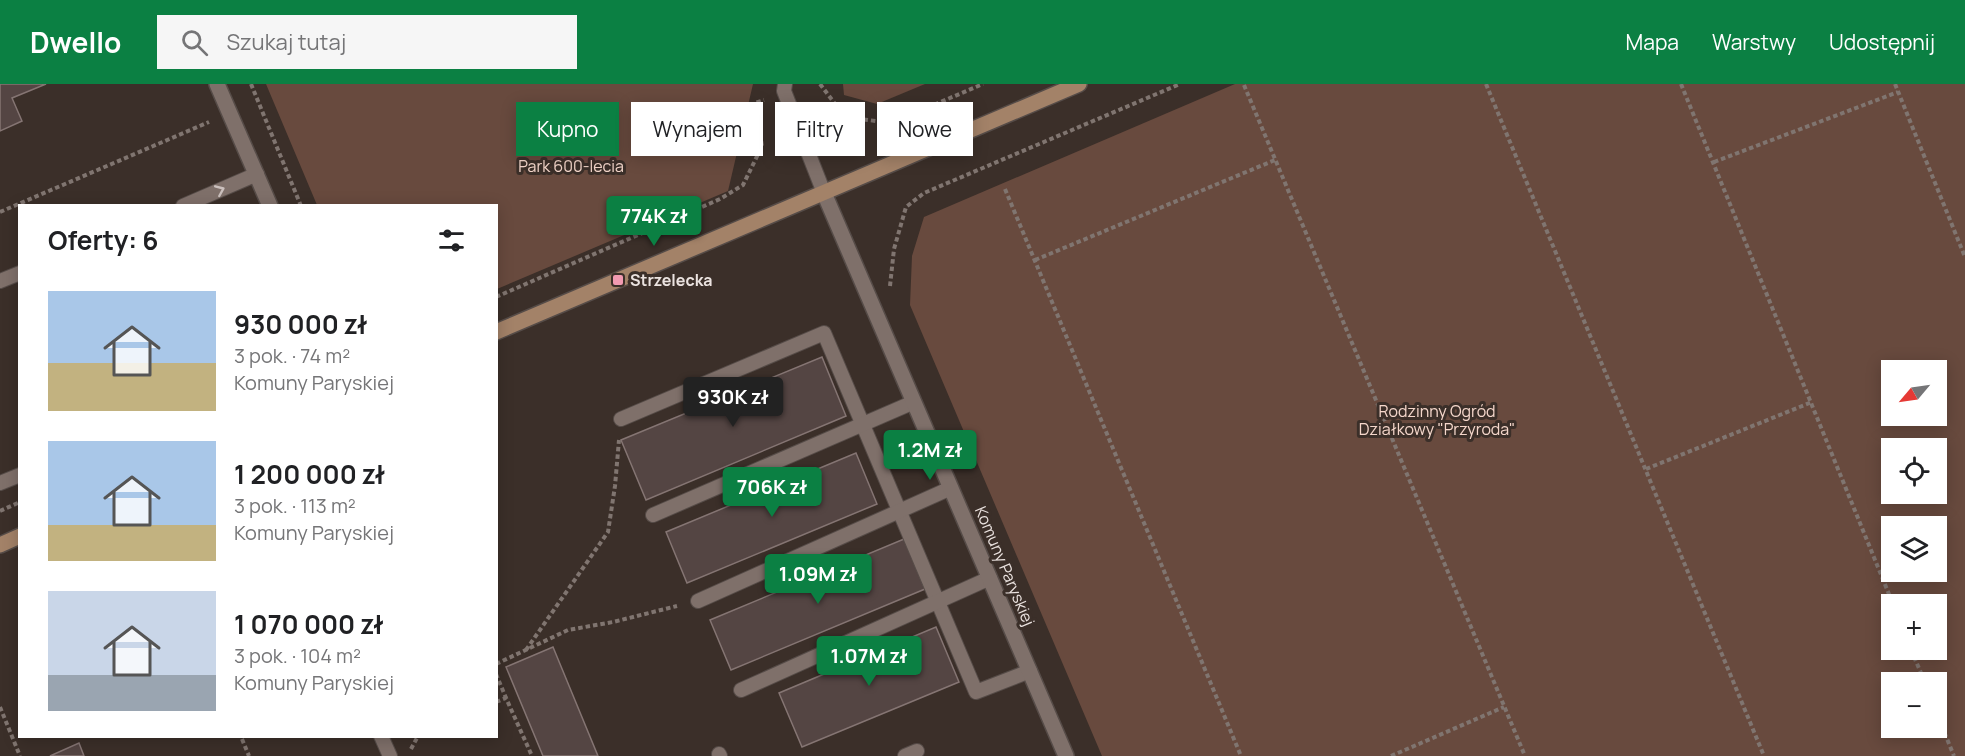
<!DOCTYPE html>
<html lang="pl">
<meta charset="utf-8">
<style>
:root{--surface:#fff;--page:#f6f6f6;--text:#202124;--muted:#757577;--accent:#0b8043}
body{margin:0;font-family:Manrope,sans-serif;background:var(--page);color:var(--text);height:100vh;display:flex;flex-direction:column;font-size:22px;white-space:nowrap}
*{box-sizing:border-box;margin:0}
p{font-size:20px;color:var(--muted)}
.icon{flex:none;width:33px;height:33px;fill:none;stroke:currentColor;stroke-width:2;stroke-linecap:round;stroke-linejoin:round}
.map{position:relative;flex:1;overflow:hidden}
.side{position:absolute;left:18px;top:120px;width:480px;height:534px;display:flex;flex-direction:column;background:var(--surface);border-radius:0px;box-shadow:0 3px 15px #0003}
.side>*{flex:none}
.guide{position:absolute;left:516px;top:18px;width:570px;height:54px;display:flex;gap:12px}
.needle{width:39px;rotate:241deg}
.controls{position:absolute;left:1881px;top:276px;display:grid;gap:12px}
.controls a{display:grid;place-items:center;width:66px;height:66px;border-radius:0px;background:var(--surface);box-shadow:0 3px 15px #0003;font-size:30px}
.price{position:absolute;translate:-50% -51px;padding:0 14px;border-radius:6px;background:var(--accent);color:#fff;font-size:20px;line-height:39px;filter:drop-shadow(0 2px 3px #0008)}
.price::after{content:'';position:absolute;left:50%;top:36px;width:18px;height:14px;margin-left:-9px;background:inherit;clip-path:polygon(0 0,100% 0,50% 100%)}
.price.active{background:#222;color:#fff}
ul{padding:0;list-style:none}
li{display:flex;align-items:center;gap:18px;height:150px;padding:0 30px}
li span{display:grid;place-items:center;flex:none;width:168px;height:120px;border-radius:0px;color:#555}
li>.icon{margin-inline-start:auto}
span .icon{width:72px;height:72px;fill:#fffc;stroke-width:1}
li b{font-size:26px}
h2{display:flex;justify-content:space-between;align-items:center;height:72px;padding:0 30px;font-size:26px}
.chip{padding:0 21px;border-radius:0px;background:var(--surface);box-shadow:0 3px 15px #0003;font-size:21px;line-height:54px}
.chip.active{background:var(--accent);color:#fff}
header{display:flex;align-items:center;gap:36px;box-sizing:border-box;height:84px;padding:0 30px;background:var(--accent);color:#fff}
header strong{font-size:28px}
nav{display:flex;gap:33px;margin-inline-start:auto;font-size:21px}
.search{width:420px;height:54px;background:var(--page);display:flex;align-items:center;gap:15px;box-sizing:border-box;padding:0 21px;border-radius:0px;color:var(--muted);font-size:22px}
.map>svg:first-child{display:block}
</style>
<header>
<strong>Dwello</strong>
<div class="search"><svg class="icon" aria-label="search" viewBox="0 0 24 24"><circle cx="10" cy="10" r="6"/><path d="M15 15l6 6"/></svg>Szukaj tutaj</div>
<nav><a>Mapa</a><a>Warstwy</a><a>Udostępnij</a></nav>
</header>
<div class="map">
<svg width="1965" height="672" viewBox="0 0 1965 672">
<rect width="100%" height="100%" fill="#3b2f29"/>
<g fill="#684a3e" fill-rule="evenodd">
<polygon points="266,0 753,0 728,107 497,205 496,122 317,121"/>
<polygon points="843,0 925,0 877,20 844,11"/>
<path d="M1235,0H1965V672H1102L910,221L912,172L924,133ZM1936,286V332H1892V286ZM1936,364V410H1892V364ZM1936,442V488H1892V442ZM1936,520V566H1892V520ZM1936,598V644H1892V598Z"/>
</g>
<g fill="#544543" stroke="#857573" stroke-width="1.5">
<polygon points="0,0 46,0 12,14 22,37 0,47"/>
<polygon points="822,273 846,332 646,416 621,356"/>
<polygon points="856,369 877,420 687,499 666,448"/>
<polygon points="904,455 925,505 731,586 710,536"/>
<polygon points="936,543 959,598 802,663 779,609"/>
<polygon points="553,563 598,672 543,672 506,583"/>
<polygon points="79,659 84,672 50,672"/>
</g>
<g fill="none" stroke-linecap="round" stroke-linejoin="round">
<g stroke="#564c48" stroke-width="16">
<g id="lane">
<polyline points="785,0 784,7 824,109"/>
<polyline points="183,122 257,90"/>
<polyline points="0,197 20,189"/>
<polyline points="621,335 824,249 976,608 1030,587"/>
<polyline points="0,399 20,391"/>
<polyline points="653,431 914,318"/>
<polyline points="698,517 951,404"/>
<polyline points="741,606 990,494"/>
<polyline points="381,652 390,672"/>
<polyline points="719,670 720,672"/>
<polyline points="905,672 917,667"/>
</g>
</g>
<g stroke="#564c48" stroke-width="18">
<g id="street">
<polyline points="217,0 270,122"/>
<polyline points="824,109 1066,672"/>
</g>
</g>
<g stroke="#564c48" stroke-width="18">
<g id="secondary">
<polyline points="496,248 1079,0"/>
<polyline points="0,461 20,452"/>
</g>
</g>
<g stroke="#807570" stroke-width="4" stroke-dasharray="4.5 3" stroke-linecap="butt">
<polyline points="251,0 301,122"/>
<polyline points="820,0 845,33 891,39 983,0"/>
<polyline points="1486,0 1764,672"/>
<polyline points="1681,0 1893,520"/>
<polyline points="1895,0 1965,173"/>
<polyline points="1244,1 1525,672"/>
<polyline points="1714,78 1898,8"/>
<polyline points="1005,105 1241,672"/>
<polyline points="0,128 209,38"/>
<polyline points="1035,176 1275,76"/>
<polyline points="890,202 894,165 906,123 924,109 1180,0"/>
<polyline points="496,213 720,115 743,101 762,62 755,19 764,16"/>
<polyline points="1646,385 1812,318"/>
<polyline points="0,427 20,418"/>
<polyline points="526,566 608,448 615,402 619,356"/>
<polyline points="1911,566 1925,598"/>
<polyline points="496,580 568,546 613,538 677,522"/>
<polyline points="496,590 506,614"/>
<polyline points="496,618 506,614 532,672"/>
<polyline points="0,623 20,672"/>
<polyline points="1936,628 1954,672"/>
<polyline points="242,655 249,672"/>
<polyline points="411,665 418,652"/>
<polyline points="1391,672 1504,623"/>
</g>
<use href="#lane" stroke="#7f706a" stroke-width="14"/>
<use href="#street" stroke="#7f706a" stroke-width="15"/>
<use href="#secondary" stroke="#a38268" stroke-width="15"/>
</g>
<defs><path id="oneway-chevron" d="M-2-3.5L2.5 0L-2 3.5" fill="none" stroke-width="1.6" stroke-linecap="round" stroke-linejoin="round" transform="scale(1.5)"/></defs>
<use stroke="#cbc0bd" href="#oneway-chevron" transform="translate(220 106) rotate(-23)"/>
<rect fill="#f19ab1" stroke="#3b2f29" stroke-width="2" x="612" y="190" width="12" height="12" rx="3"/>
<g text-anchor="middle" stroke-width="6" stroke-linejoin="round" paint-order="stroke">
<g font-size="16" fill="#f5d7cb" stroke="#3b2f29">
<text x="571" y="88">Park 600-lecia</text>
<text x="1437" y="333">Rodzinny Ogród<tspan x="1437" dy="18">Działkowy "Przyroda"</tspan></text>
</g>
<g font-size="16" font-weight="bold" fill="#ebe3e0" stroke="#3b2f29" text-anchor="start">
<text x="630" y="202">Strzelecka</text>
</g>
<g font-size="16" fill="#ebe3e0" stroke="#3b2f29">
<text transform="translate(1005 482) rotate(67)" y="6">Komuny Paryskiej</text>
</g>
</g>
</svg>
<div class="controls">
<a><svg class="needle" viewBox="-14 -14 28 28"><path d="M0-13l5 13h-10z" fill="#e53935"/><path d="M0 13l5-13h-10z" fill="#757577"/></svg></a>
<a><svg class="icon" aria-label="locate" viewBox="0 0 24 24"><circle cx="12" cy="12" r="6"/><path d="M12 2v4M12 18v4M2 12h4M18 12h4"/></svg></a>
<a><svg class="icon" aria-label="layers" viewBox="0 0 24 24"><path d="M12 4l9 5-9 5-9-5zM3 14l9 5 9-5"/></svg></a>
<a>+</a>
<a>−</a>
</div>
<b class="price" style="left:654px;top:163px">774K zł</b>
<b class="price active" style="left:733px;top:344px">930K zł</b>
<b class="price" style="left:930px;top:397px">1.2M zł</b>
<b class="price" style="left:772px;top:434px">706K zł</b>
<b class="price" style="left:818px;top:521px">1.09M zł</b>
<b class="price" style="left:869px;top:603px">1.07M zł</b>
<div class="guide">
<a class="chip active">Kupno</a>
<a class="chip">Wynajem</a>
<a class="chip">Filtry</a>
<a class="chip">Nowe</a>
</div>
<section class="side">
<h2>Oferty: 6<svg class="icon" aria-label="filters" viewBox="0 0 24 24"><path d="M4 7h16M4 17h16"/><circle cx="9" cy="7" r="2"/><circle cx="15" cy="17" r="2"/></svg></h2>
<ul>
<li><span style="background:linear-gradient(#a9c7e8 60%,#c2b280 0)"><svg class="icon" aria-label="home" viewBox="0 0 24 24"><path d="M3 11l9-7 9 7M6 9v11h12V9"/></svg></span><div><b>930 000 zł</b><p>3 pok. · 74 m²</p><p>Komuny Paryskiej</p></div></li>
<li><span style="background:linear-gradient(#a9c7e8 70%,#c2b280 0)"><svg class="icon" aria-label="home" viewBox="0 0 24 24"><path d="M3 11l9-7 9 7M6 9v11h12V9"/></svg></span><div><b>1 200 000 zł</b><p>3 pok. · 113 m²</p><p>Komuny Paryskiej</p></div></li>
<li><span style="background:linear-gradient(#c9d6e8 70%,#9aa5b1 0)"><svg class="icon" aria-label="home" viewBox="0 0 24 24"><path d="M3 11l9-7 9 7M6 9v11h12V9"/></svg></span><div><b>1 070 000 zł</b><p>3 pok. · 104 m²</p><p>Komuny Paryskiej</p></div></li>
</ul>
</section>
</div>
